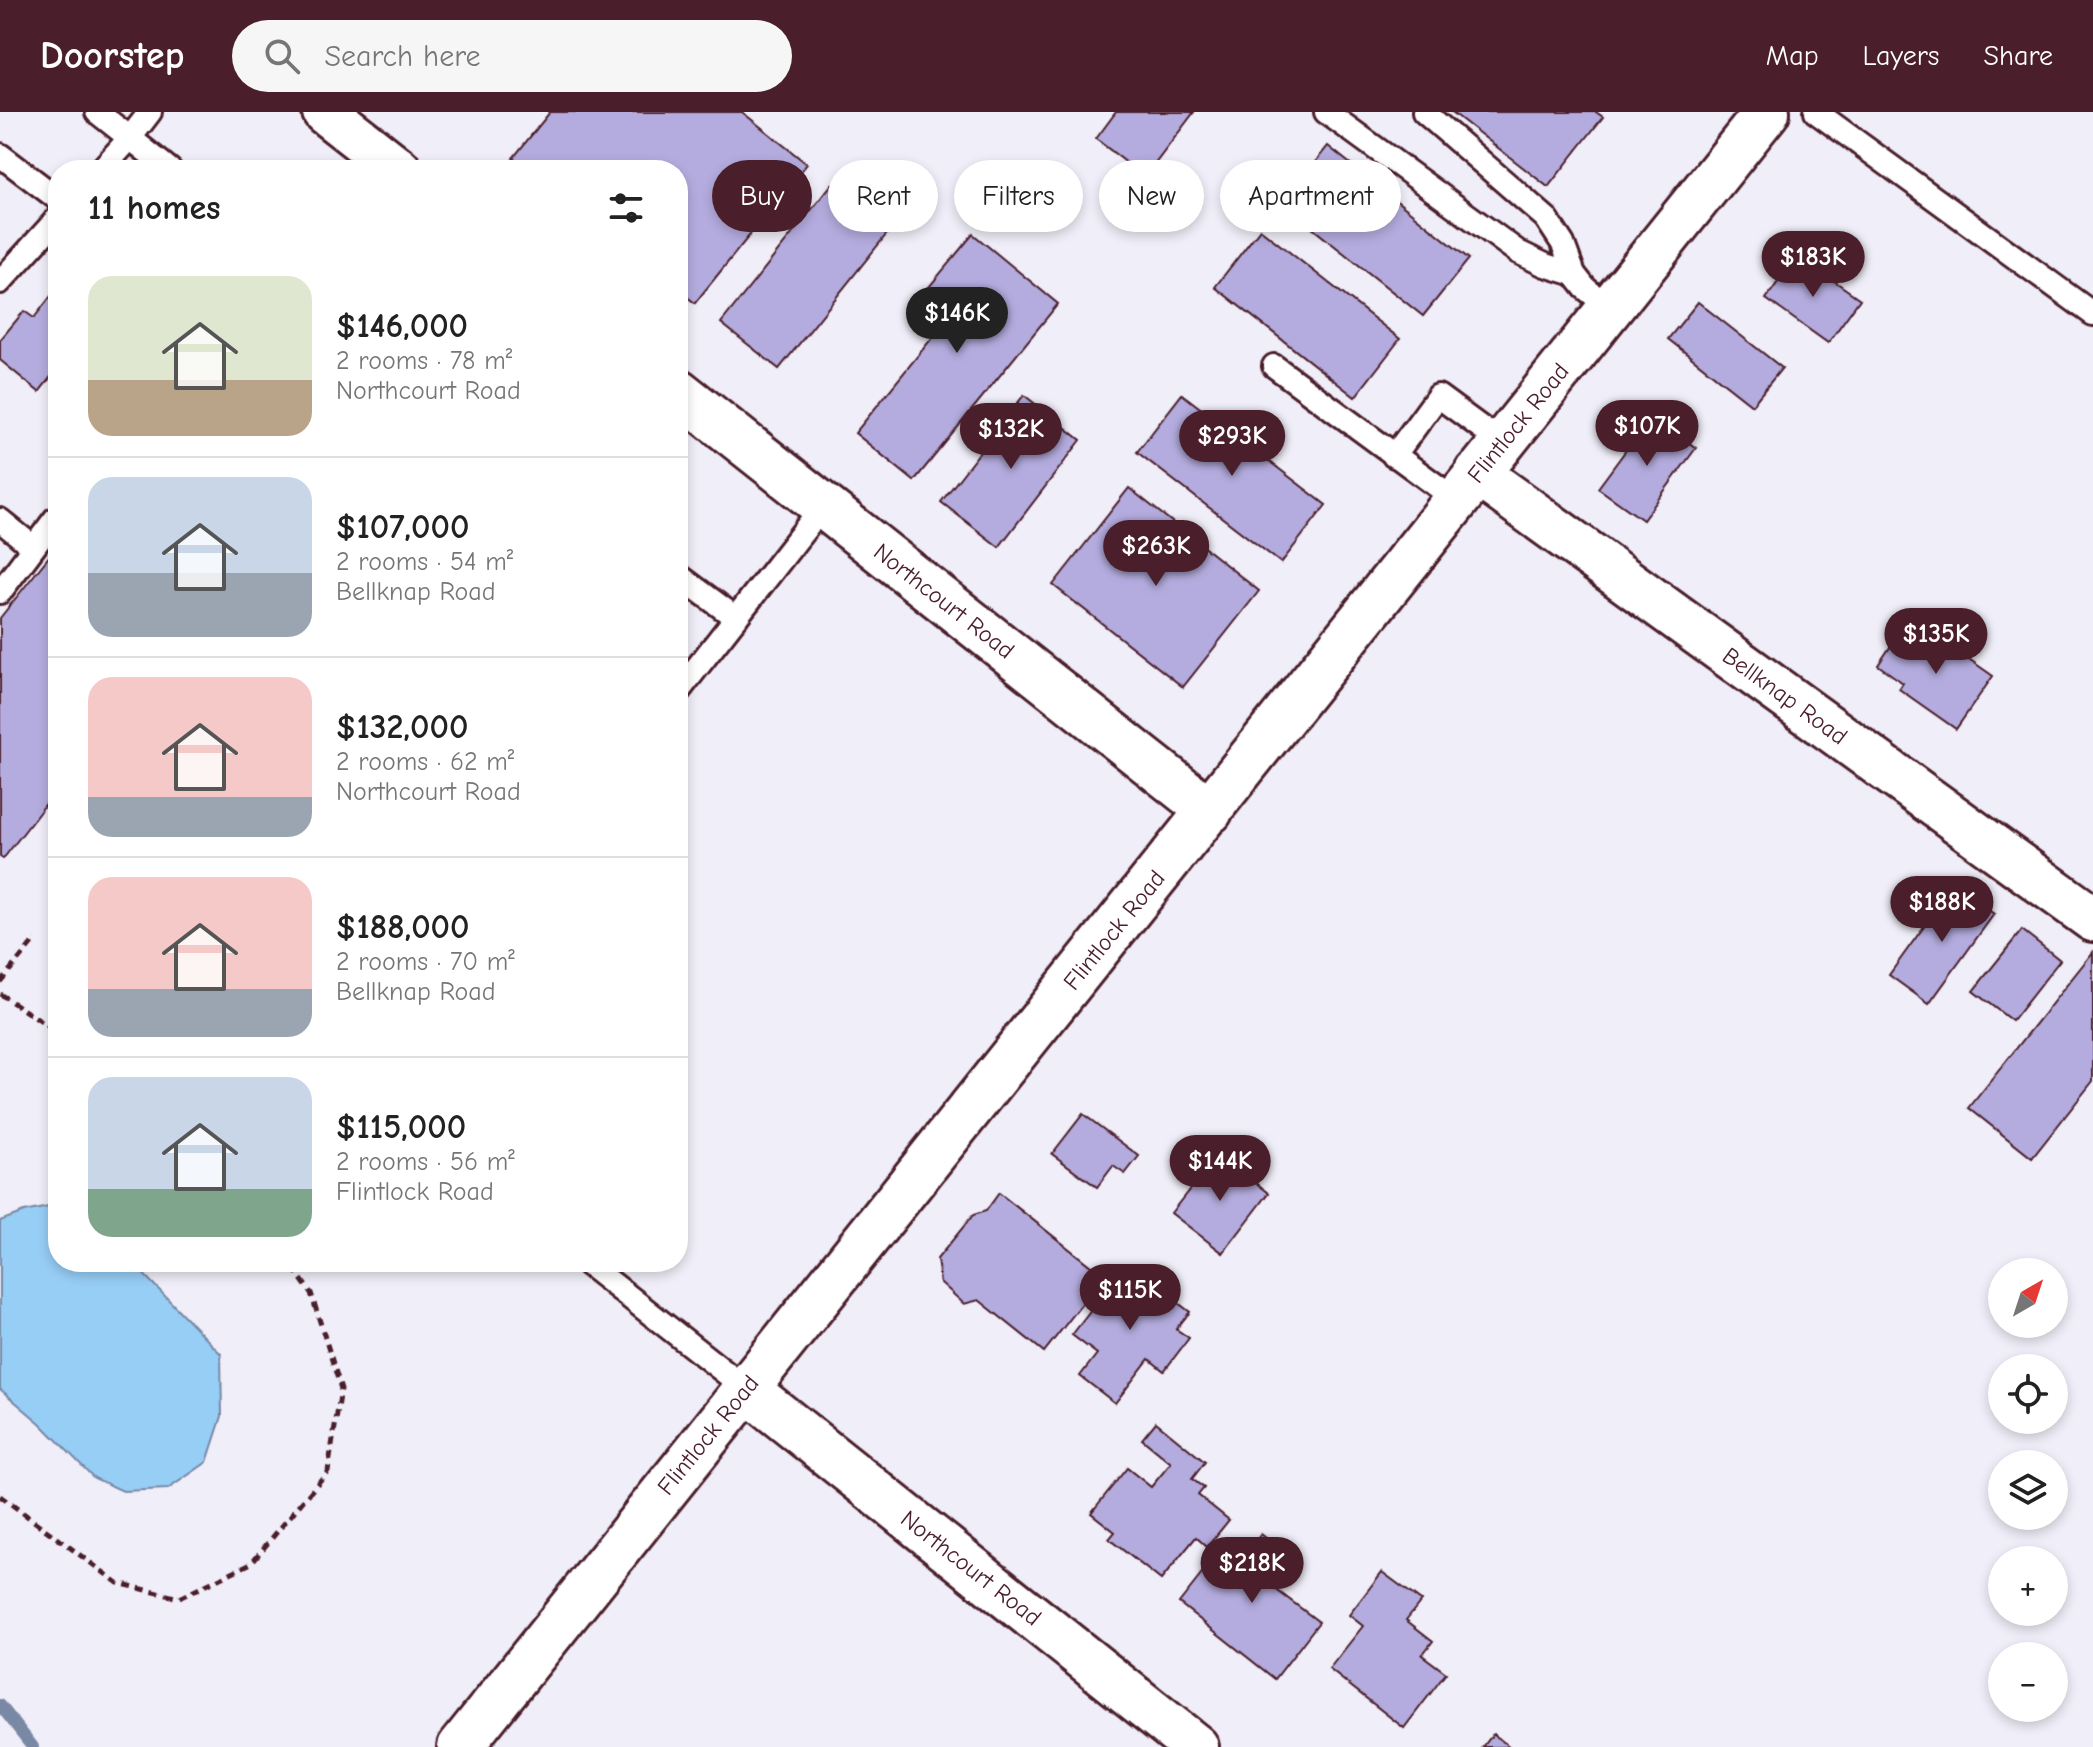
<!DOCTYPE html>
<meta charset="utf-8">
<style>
:root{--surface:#fff;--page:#f6f6f6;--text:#222;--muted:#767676;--line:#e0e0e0;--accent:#4a1f2b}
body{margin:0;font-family:"Comic Neue",sans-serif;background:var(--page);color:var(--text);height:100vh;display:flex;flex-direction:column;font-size:30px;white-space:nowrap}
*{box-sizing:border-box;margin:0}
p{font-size:26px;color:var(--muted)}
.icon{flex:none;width:44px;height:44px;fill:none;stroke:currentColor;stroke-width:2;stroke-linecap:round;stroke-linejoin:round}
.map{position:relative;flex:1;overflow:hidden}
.sheet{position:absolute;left:48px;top:48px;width:640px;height:1112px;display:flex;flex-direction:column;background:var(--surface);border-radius:32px;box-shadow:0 4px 12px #0003}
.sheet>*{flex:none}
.guide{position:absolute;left:712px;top:48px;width:760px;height:72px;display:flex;gap:16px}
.needle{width:52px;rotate:39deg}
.tools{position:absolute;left:1988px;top:1146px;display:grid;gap:16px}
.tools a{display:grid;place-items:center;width:80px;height:80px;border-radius:50%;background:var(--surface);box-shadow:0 4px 12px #0003;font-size:40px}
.price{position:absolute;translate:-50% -68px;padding:0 18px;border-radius:28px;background:var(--accent);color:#fff;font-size:26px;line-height:52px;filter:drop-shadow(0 2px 4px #0008)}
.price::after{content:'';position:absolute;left:50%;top:48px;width:24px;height:18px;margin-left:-12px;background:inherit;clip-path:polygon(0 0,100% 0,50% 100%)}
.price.active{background:#222;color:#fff}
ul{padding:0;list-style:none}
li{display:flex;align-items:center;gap:24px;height:200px;padding:0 40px}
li+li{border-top:2px solid var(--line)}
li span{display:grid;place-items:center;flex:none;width:224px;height:160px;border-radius:24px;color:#555}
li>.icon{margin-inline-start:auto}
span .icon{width:96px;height:96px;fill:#fffc;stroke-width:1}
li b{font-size:34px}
h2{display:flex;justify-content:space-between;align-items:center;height:96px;padding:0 40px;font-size:34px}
.pill{padding:0 28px;border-radius:36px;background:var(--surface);box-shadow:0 4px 12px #0003;font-size:28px;line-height:72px}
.pill.active{background:var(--accent);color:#fff}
header{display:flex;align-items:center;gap:48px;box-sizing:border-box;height:112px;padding:0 40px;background:var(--accent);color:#fff}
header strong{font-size:38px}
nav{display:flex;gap:44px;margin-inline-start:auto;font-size:28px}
.search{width:560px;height:72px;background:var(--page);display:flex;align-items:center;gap:20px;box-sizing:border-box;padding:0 28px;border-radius:44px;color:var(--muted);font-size:30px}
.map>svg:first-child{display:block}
</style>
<header>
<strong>Doorstep</strong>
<div class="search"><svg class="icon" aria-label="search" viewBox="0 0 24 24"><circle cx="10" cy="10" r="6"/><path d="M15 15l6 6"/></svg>Search here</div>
<nav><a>Map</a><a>Layers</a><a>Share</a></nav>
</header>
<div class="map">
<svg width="2093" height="1635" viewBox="0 0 2093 1635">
<rect width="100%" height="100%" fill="#f0eef8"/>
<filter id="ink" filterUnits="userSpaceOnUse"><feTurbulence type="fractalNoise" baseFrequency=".0125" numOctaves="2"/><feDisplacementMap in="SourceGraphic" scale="16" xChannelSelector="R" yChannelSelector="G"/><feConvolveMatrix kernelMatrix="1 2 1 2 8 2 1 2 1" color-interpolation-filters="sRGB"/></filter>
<g filter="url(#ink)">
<polygon fill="#97cef6" stroke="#7888a5" stroke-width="2" points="58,1093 58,1150 132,1150 221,1242 222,1304 207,1350 168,1377 123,1379 94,1366 40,1311 0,1277 0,1109 24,1100"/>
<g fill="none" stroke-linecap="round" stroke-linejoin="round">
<polyline stroke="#7888a5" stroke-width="12" points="0,1593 33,1635"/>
</g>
<g fill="#b4acde" stroke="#4a1f2b" stroke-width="2">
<polygon points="550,0 742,0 807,52 695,191 678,178 678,58 528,58 513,46"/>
<polygon points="1116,0 1194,0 1145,65 1096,27"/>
<polygon points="1452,0 1596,0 1603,5 1548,75"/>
<polygon points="1328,34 1469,147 1423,204 1282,92"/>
<polygon points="832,72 890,118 779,257 721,211"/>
<polygon points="1260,117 1400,227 1355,285 1215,175"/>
<polygon points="973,122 1058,192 914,369 855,321 941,215 914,193"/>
<polygon points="1797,143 1860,187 1828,231 1766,187"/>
<polygon points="58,175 58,264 54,261 39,280 0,248 0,228 24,199 34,206"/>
<polygon points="1698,190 1782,256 1752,293 1668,227"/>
<polygon points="1182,282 1326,393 1281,451 1137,340"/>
<polygon points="1024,283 1081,328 999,435 941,390"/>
<polygon points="1652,303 1696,336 1643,408 1598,376"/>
<polygon points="1129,376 1259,479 1183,575 1053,473"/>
<polygon points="58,433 58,676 3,747 0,745 0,506"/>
<polygon points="1929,519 1993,564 1956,617 1899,577 1903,571 1878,553 1899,522 1917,535"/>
<polygon points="1954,773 1994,802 1929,892 1889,863"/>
<polygon points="2022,818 2060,848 2012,909 1973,879"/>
<polygon points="2093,840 2093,969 2032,1046 1969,996"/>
<polygon points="1083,1002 1139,1044 1125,1062 1113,1054 1097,1075 1052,1042"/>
<polygon points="1218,1041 1269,1081 1223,1141 1171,1101"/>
<polygon points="999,1081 1097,1159 1085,1174 1092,1179 1044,1240 979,1188 964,1192 940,1170 937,1147 973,1103 986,1099"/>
<polygon points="1127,1152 1190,1200 1176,1217 1189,1226 1164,1259 1149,1247 1115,1291 1080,1264 1097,1242 1072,1223"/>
<polygon points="1156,1310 1205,1350 1192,1367 1204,1376 1198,1383 1229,1408 1207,1435 1196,1425 1161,1468 1109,1427 1115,1420 1091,1401 1127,1356 1151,1375 1171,1351 1142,1327"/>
<polygon points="1261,1422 1295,1449 1274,1476 1319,1510 1275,1567 1179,1491 1223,1435 1241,1448"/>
<polygon points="1382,1460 1421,1489 1406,1508 1433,1529 1422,1543 1446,1561 1404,1616 1329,1557 1363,1514 1349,1503"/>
<polygon points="1493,1622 1510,1635 1483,1635"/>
</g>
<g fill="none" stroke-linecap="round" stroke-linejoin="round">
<g stroke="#4a1f2b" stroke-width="28">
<g id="service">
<polyline points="97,0 130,26 101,58"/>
<polyline points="150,0 130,26 170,58"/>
<polyline points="1326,0 1518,140 1545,153 1574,162"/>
<polyline points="1424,0 1546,106 1563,132 1574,162 1585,176 1610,196"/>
<polyline points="1816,0 2093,202"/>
<polyline points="0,43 58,87"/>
<polyline points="0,170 58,106"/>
<polyline points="1274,254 1456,388"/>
<polyline points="1394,344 1438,284 1502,331"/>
<polyline points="0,408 33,435"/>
<polyline points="678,463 736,506"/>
<polyline points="0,480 55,407"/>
<polyline points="678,580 823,394"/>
<polyline points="585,1150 745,1276"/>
</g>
</g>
<g stroke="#4a1f2b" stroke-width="50">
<g id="minor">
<polyline points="325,0 399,58"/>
<polyline points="678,279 1210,699"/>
<polyline points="1477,361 2093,807"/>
<polyline points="460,1635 1767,0"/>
</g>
</g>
<g stroke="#4a1f2b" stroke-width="50">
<polyline id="tertiary" points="745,1276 1196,1635"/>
</g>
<g stroke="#4a1f2b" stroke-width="5" stroke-dasharray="8 6" stroke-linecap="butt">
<polyline points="0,870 36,827"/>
<polyline points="0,882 58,921"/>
<polyline points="0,1384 118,1471 179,1486 251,1451 328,1359 341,1277 311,1181 289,1150"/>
</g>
<use href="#service" stroke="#fff" stroke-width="22"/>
<use href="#minor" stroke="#fff" stroke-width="44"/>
<use href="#tertiary" stroke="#fff" stroke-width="44"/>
</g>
</g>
<g text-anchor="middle" stroke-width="8" stroke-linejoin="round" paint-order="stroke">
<g font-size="24" fill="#4a1f2b" stroke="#fff">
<text transform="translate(1518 311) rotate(-51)" y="8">Flintlock Road</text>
<text transform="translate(944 489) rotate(38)" y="8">Northcourt Road</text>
<text transform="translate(1785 584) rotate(36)" y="8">Bellknap Road</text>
<text transform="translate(1114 818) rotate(-51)" y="8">Flintlock Road</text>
<text transform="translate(708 1323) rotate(-51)" y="8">Flintlock Road</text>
<text transform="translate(971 1456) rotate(38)" y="8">Northcourt Road</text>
</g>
</g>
</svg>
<div class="tools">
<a><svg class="needle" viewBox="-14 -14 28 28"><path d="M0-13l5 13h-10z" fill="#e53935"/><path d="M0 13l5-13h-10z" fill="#767676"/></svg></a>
<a><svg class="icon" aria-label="locate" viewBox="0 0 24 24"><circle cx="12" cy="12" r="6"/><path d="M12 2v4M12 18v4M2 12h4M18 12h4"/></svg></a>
<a><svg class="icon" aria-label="layers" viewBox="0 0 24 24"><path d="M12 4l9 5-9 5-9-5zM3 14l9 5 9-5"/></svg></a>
<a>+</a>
<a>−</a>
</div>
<b class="price" style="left:1813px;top:187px">$183K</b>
<b class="price active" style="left:957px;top:243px">$146K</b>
<b class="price" style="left:1647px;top:356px">$107K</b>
<b class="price" style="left:1011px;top:359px">$132K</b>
<b class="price" style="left:1232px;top:366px">$293K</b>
<b class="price" style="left:1156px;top:476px">$263K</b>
<b class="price" style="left:1936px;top:564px">$135K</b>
<b class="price" style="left:1942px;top:832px">$188K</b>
<b class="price" style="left:1220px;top:1091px">$144K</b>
<b class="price" style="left:1130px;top:1220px">$115K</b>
<b class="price" style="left:1252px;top:1493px">$218K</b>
<div class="guide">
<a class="pill active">Buy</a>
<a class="pill">Rent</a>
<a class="pill">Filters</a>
<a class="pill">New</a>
<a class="pill">Apartment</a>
</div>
<section class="sheet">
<h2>11 homes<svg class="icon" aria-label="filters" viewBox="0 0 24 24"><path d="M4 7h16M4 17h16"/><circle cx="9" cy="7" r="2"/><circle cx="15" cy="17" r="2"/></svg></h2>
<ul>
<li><span style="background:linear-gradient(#dfe7d0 65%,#b9a48a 0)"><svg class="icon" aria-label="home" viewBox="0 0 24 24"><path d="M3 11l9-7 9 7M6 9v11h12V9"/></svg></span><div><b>$146,000</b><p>2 rooms · 78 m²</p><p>Northcourt Road</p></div></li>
<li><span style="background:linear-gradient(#c9d6e8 60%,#9aa5b1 0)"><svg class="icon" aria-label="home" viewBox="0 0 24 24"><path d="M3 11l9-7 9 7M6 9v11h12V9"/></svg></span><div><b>$107,000</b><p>2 rooms · 54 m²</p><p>Bellknap Road</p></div></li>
<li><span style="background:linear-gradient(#f6c9c9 75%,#9aa5b1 0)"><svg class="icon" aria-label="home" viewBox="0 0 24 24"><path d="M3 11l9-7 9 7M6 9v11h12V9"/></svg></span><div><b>$132,000</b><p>2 rooms · 62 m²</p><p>Northcourt Road</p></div></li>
<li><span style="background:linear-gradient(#f6c9c9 70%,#9aa5b1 0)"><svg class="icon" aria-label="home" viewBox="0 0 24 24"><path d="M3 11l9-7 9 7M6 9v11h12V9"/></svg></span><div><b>$188,000</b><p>2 rooms · 70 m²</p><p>Bellknap Road</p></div></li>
<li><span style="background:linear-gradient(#c9d6e8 70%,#7fa58c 0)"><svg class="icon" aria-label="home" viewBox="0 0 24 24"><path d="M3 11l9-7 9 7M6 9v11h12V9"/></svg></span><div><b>$115,000</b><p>2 rooms · 56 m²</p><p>Flintlock Road</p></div></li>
</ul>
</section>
</div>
